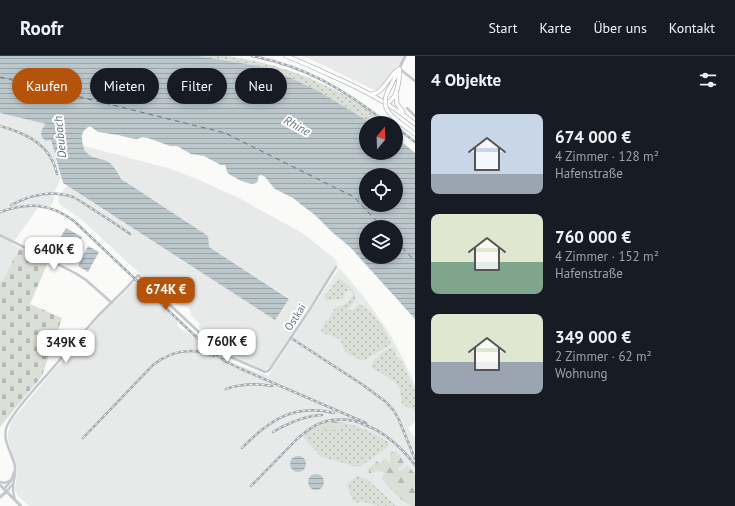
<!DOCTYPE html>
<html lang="de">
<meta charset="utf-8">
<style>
:root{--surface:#171b24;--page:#20242c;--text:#f1f3f6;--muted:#9ea1a6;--line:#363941;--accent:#b45309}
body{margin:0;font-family:"PT Sans",sans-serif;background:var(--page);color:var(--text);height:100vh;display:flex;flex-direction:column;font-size:15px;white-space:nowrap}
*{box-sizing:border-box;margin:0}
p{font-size:13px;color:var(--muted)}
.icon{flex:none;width:22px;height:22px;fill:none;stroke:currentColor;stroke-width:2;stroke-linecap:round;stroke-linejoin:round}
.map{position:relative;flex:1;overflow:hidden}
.sheet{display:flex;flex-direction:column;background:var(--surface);width:320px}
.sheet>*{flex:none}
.top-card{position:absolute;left:12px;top:12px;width:343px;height:36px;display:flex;gap:8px}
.needle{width:26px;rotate:19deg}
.fabs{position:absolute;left:359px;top:60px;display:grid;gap:8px}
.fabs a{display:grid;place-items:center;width:44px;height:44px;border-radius:50%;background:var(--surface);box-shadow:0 2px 6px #0003;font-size:20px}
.price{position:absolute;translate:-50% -34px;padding:0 9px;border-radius:8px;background:#fff;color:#222;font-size:13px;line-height:26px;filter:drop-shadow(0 1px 2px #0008)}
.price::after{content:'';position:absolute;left:50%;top:24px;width:12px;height:9px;margin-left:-6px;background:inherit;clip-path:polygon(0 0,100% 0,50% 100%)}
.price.active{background:var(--accent);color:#fff}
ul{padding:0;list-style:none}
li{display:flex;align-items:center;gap:12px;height:100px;padding:0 16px}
li span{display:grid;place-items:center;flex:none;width:112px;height:80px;border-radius:8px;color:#555}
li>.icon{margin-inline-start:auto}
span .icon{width:48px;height:48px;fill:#fffc;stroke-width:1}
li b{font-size:17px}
h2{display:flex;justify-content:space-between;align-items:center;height:48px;padding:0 16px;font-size:17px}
.pill{padding:0 14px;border-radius:18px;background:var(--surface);box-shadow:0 2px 6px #0003;font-size:14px;line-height:36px}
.pill.active{background:var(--accent);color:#fff}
header{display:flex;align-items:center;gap:24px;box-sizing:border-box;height:56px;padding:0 20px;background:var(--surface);border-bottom:1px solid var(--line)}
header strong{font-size:19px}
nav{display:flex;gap:22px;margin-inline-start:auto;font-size:14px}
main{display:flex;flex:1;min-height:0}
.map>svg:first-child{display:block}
</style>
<header>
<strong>Roofr</strong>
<nav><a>Start</a><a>Karte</a><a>Über uns</a><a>Kontakt</a></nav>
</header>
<main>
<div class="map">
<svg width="415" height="450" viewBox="0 0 415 450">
<defs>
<pattern id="grass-dots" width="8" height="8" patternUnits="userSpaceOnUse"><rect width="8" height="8" fill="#dadfd7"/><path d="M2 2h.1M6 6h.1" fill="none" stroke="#b4b9b4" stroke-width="1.8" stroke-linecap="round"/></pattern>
<pattern id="forest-firs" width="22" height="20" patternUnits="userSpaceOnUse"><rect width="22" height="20" fill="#dadfd7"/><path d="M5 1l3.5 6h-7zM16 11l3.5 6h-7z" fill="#b4b9b4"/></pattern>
<pattern id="cemetery-stones" width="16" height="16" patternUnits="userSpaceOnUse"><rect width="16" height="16" fill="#dadfd7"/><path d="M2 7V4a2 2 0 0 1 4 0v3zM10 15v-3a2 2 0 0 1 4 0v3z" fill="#b4b9b4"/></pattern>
<pattern id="water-rules" width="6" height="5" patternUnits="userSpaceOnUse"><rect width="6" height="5" fill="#bbc7cb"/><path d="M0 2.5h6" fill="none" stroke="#9ca6aa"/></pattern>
</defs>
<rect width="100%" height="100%" fill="#fafaf8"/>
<g fill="#e8e9e9">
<polygon points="303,0 403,0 399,8 396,10 385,26 376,35 331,13"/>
<polygon points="0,57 47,68 41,76 42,80 46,85 51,84 61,123 55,135 53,147 46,153 38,152 12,188 20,192 2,225 0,224"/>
<polygon points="84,90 168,112 197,123 237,141 304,178 335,203 337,207 337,209 269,312 264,314 232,299 219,292 216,290 218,288 198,270 200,268 190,259 191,257 189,252 183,249 181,250 169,243 168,244 81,163 60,149 58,145 59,143 58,142 59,139 61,139 62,136 63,135 67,130 275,264 289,242 209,191 121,123 116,112 109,106 88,98 85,96"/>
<polygon points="339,212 350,224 370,249 390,278 410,317 415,329 415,366 408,372 415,382 415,450 29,450 18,440 15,434 17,413 8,384 8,376 11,367 13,363 41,329 107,252 113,248 136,225 177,265 177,270 182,274 184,274 192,280 195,278 214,295 229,306 241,310 259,317 259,316 268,320"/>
</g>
<g fill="url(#grass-dots)">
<path d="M198,0C207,0 217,0 226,0C273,6 320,23 361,49C369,54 377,61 385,67H371L320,36L293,23L265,11Z"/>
<path d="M339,222C346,227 355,233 356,242L347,255L354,253L359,248C374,255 385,273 391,288L363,305L345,296L340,283L321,276L324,267L330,261L335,252C345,248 349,248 353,237L350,234L344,236L345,241L342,243L326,244L324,241Z"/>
<path d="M392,291L395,295L396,300L402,306L415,335V355C411,351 406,351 402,348C401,343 401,337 399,332C396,324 378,316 371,311L375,302H377L383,296Z"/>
<path d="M339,366C358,369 372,376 388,386L389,388L387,392L359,411L321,401L303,381L307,377H312L319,373L339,371Z"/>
<path d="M358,419L361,422L367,423L396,450H378L361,445L357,447C350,444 351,435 346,429Z"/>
</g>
<g fill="url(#forest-firs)">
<path d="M333,365L339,366V371L336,374H332L328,372L319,373L312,377H306C315,371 323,368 333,365Z"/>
<path d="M395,395C400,399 402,402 404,408L399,412L398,415L403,413L407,409L415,418V450C404,450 389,431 382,423L384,416L376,415L369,418V413L376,405L381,408L384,402L390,406V397Z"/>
</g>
<polygon fill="url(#cemetery-stones)" points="20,192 48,206 30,248 62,262 42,320 0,371 0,224 2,225"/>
<g fill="url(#water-rules)" fill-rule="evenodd">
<path d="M0,0H198L265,11L293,23L320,36L371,67H366V97H396V83L407,90L415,97V263L350,191L332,176L315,159L303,150L293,142L275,133L264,120L260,119L258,121C260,136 235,122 229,118C226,116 227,113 225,109H221L204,100L191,98L177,90H170L151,83L143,81L137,83L130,82L118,79L98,76L90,70C81,75 81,80 83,89C84,92 84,95 87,97C93,103 104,102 110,107C115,111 118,117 121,123L208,180L209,191L289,243L275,264L63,127L51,84L46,85C38,80 41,73 46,68L0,57ZM366,119H396V149H366ZM366,171H396V201H366Z"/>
<polygon points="66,172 82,181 75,193 59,184"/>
<polygon points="88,190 99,196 88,216 78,210"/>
<circle cx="298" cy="408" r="8"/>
<circle cx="316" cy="426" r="8"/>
</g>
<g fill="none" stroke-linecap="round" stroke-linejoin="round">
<g stroke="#60757c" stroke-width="1" stroke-dasharray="5 4" stroke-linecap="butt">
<polyline points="0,21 225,77 354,141 382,171"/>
<polyline points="396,185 415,205"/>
</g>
<g stroke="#b5babe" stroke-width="5">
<g id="primary">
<path d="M286,0C302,6 317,13 332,20C362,33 390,47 415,68"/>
<polyline points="388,35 399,14"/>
<path d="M372,38C383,38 389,19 399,13"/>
<polyline points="396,38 397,48 403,56"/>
<path d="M386,46C389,46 390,46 392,43C398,38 400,20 399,13"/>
<polyline points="399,66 415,78"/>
</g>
</g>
<g stroke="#c3c8cc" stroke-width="2.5">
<polyline points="400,13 415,25"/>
<polyline points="407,52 415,60"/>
<polyline points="0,179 75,217 86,224 112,247"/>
<polyline points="0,426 5,427 11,424"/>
<polyline points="4,433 11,425 14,416"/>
<polyline points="6,436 13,428"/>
<path d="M15,444C14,440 13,436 13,432C13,424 16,419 15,411C13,398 3,387 6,373C9,361 28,341 36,331C57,308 77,283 98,260C111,246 126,234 138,219L218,294L224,298L265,316L268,315L270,313L310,253L336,211"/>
</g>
<g stroke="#c3c8cc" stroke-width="3">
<polyline points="399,13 405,0"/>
<polyline points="0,429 21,450"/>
<polyline points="0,441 6,436"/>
</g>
<use href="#primary" stroke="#fff" stroke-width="3.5"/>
<g stroke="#a2aab0" stroke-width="2.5">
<g id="rail">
<path d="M252,0C305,10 345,34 387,67"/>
<path d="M0,70C21,76 44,85 53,106C55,110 56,114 57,118"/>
<polyline points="396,71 415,86"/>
<path d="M11,149C30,139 51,133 73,141C81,145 89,151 97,156C108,163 119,170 130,178"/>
<path d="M0,156C28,146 50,147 74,165L210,294L225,305L241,313L366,367"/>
<polyline points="291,282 363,329 386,346 394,355 399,364 415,403"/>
<path d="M226,333C241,328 256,327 272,330"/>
<path d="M273,376C288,367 304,360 322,359"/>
<path d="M83,382L153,309C172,294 192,291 214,300"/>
<path d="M242,392C268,365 294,347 334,357"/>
<path d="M251,430L298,382C305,376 312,370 321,367C351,356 383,374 403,395C407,399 411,404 415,409"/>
</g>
</g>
<use href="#rail" stroke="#fff" stroke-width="1" stroke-dasharray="3" stroke-linecap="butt"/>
<g stroke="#b5babe" stroke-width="5" stroke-linecap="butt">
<path id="primary-bridge" d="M388,35C381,49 387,57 399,66"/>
</g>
<use href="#primary-bridge" stroke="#fff" stroke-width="3.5"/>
</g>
<g text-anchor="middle" stroke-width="4" stroke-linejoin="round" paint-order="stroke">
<g font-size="11" fill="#657683" stroke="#fff">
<text transform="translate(295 261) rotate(-57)" y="4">Ostkai</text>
</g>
<g font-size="12" font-style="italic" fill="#60757c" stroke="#fff">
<text transform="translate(297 70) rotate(29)" y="4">Rhine</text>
<text transform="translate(60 81) rotate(-96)" y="4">Deubach</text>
</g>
</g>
</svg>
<div class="fabs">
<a><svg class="needle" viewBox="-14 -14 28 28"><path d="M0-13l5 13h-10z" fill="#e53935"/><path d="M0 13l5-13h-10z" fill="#9ea1a6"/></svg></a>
<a><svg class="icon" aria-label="locate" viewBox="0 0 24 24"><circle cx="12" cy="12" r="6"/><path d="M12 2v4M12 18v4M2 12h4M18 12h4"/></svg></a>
<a><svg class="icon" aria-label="layers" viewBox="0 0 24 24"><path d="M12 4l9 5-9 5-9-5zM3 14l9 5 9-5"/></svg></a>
</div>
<b class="price" style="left:54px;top:215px">640K €</b>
<b class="price active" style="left:166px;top:255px">674K €</b>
<b class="price" style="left:227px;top:307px">760K €</b>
<b class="price" style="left:66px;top:308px">349K €</b>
<div class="top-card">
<a class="pill active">Kaufen</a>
<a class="pill">Mieten</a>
<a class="pill">Filter</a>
<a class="pill">Neu</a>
</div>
</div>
<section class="sheet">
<h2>4 Objekte<svg class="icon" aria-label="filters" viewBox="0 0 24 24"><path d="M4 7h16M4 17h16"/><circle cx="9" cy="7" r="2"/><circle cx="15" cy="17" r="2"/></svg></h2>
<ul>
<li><span style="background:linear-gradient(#c9d6e8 75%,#9aa5b1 0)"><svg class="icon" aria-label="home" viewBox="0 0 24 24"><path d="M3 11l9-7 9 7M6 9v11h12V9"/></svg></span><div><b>674 000 €</b><p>4 Zimmer · 128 m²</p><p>Hafenstraße</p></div></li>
<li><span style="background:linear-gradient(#dfe7d0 60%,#7fa58c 0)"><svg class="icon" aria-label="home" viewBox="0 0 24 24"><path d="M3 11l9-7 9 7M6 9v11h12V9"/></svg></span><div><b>760 000 €</b><p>4 Zimmer · 152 m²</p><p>Hafenstraße</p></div></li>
<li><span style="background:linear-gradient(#dfe7d0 60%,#9aa5b1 0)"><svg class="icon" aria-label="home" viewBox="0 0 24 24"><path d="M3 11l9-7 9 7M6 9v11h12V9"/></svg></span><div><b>349 000 €</b><p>2 Zimmer · 62 m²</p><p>Wohnung</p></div></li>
</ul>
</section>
</main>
